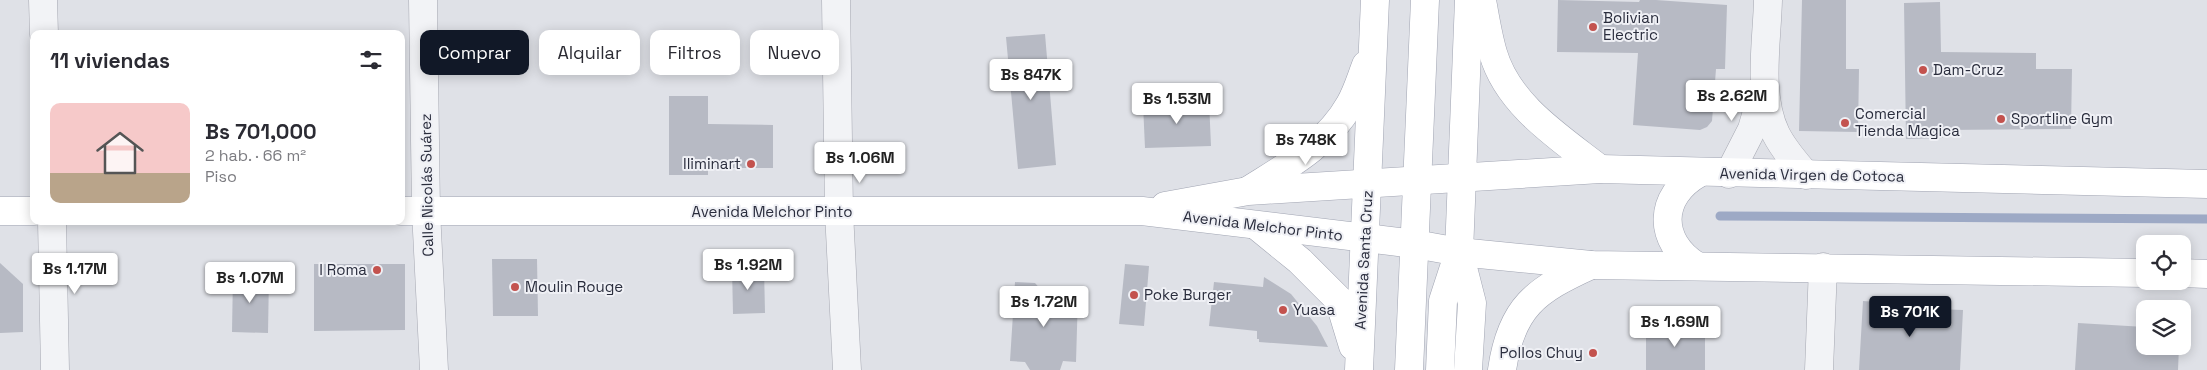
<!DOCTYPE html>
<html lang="es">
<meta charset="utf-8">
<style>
:root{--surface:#fff;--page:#f7f7f7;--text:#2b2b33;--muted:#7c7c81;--accent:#111827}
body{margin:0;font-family:"Space Grotesk",sans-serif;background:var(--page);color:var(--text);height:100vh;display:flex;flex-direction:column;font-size:19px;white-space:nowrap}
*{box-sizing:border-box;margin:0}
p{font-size:16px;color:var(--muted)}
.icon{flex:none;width:28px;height:28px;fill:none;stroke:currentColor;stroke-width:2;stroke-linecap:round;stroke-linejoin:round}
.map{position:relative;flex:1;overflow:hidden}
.sheet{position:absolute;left:30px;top:30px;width:375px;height:195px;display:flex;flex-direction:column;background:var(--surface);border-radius:10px;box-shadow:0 2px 12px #0003}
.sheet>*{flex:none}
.hud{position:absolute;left:420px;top:30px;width:475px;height:45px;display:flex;gap:10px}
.controls{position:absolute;left:2136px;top:235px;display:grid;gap:10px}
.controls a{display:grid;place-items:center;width:55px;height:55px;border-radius:10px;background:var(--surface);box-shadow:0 2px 12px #0003;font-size:25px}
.price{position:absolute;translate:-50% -42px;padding:0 11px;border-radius:5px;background:#fff;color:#222;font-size:16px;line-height:32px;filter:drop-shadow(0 1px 2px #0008)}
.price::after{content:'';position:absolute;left:50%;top:30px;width:15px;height:11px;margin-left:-8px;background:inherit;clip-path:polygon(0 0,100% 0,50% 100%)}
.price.selected{background:var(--accent);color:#fff}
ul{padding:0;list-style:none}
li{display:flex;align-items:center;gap:15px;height:125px;padding:0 20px}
li span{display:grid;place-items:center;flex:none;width:140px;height:100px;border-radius:10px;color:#555}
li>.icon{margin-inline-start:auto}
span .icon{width:60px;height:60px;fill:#fffc;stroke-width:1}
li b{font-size:21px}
h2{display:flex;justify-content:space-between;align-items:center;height:60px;padding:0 20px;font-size:21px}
.chip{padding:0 18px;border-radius:10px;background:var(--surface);box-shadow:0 2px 12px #0003;font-size:18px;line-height:45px}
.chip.selected{background:var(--accent);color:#fff}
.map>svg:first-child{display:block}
</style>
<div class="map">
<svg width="2207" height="370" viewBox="0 0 2207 370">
<rect width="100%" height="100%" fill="#dfe1e7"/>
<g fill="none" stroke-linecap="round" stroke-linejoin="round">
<polyline stroke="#9da9c5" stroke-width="9" points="1720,216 2207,219"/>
</g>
<g fill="#b7bac4">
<polygon points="1558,0 1639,2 1640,0 1656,0 1727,5 1725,69 1716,69 1712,121 1707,127 1700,130 1633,125 1638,53 1557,52"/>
<polygon points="1802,0 1846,0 1846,69 1859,69 1858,132 1799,131"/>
<polygon points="1940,2 1941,52 2036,53 2036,69 2072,69 2071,129 1942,130 1943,138 1906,139 1904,3"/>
<polygon points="1045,34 1056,165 1018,169 1006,37"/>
<polygon points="669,96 708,96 708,124 773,125 773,168 708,168 708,175 669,175"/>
<polygon points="1209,101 1211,146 1145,148 1143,104"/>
<polygon points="492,259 537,259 538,316 493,316"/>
<polygon points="0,263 23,284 23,332 0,333"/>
<polygon points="314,264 405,264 405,330 314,331"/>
<polygon points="1125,264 1149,266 1144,326 1119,324"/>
<polygon points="732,268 764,268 765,313 733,314"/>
<polygon points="233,274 269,275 268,333 232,332"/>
<polygon points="1264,277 1291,294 1317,326 1328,347 1259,342 1259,339 1257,339 1257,331 1209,326 1214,282 1263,287"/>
<polygon points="1015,282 1035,283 1042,291 1078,295 1076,362 1063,361 1060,370 1030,370 1025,362 1010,361"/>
<polygon points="1863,301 1905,304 1905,308 1963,310 1960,370 1859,370"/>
<polygon points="2078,323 2145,327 2145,346 2179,346 2178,370 2075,370"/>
<polygon points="1646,325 1705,326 1705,370 1646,370"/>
</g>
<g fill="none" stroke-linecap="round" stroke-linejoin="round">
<g stroke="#a5a7b1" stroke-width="29">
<g id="minor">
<polyline points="43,0 44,34"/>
<polyline points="423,0 426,211 434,370"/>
<polyline points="836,0 839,212 847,370"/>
<path d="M1768,0C1767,42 1757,95 1776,134C1784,150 1795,162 1806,175"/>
<polyline points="1729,174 1752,129 1763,91"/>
<polyline points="52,221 55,370"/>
<polyline points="1819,370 1823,267"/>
</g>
</g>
<g stroke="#a0a4b2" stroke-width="29">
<g id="major">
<path d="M1482,0C1485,17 1488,36 1493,53C1508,105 1559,137 1600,169"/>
<path d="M1249,190C1287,166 1327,145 1350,104C1357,92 1361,78 1366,65"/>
<polyline points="1165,206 1248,191 1600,169 2207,184"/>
<polyline points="0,211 34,211"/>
<polyline points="401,211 1142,211 1415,244 1459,252 1591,265 2145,273"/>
<polyline points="1257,226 1300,261 1339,300 1353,346"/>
<polyline points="1459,252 1472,303 1468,370"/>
<path d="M1697,266C1657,241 1658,196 1699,173"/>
<polyline points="2182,273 2207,274"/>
<polyline points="1359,370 1375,0"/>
<polyline points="1409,370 1425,0"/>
<polyline points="1440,370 1443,301 1459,252 1469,0"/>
<path d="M1502,370C1511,307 1536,290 1591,265"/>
</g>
</g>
<use href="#minor" stroke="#f2f3f6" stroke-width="28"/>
<use href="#major" stroke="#fff" stroke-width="28"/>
</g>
<g fill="#c3524e" stroke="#eff0f5" stroke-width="2">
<circle cx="1593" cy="27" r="5"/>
<circle cx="1923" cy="70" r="5"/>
<circle cx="2001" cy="119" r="5"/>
<circle cx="1845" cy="123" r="5"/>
<circle cx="751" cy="164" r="5"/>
<circle cx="377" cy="270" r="5"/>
<circle cx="515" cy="287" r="5"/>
<circle cx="1134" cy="295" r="5"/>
<circle cx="1283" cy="310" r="5"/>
<circle cx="1593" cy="353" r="5"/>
</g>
<g text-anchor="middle" stroke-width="4" stroke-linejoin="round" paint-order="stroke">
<g font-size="15" fill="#2a2d3d" stroke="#eff0f5" text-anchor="start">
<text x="1603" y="23">Bolivian<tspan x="1603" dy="17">Electric</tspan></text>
<text x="1933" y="75">Dam-Cruz</text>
<text x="1855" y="119">Comercial<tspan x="1855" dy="17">Tienda Magica</tspan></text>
<text x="2011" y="124">Sportline Gym</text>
<text x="741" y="169" text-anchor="end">Iliminart</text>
<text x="367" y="275" text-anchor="end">I Roma</text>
<text x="525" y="292">Moulin Rouge</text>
<text x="1144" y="300">Poke Burger</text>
<text x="1293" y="315">Yuasa</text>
<text x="1583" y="358" text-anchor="end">Pollos Chuy</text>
</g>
<g font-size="15" fill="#2a2d3d" stroke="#eff0f5">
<text transform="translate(1812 175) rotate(1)" y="5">Avenida Virgen de Cotoca</text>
<text transform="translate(427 185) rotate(-91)" y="5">Calle Nicolás Suárez</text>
<text x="772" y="217">Avenida Melchor Pinto</text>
<text transform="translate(1263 226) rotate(7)" y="5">Avenida Melchor Pinto</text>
<text transform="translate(1364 260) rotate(-87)" y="5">Avenida Santa Cruz</text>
</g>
</g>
</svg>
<div class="controls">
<a><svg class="icon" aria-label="locate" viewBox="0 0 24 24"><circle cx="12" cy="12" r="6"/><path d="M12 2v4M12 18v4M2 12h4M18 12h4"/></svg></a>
<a><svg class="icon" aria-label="layers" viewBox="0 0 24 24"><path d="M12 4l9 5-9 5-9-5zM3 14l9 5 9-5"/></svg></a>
</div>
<b class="price" style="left:1031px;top:101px">Bs 847K</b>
<b class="price" style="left:1732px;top:122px">Bs 2.62M</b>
<b class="price" style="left:1177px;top:125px">Bs 1.53M</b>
<b class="price" style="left:1306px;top:166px">Bs 748K</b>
<b class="price" style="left:860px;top:184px">Bs 1.06M</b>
<b class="price" style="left:748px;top:291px">Bs 1.92M</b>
<b class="price" style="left:75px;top:295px">Bs 1.17M</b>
<b class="price" style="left:250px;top:304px">Bs 1.07M</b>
<b class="price" style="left:1044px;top:328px">Bs 1.72M</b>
<b class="price selected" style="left:1910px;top:338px">Bs 701K</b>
<b class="price" style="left:1675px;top:348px">Bs 1.69M</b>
<div class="hud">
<a class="chip selected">Comprar</a>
<a class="chip">Alquilar</a>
<a class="chip">Filtros</a>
<a class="chip">Nuevo</a>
</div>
<section class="sheet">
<h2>11 viviendas<svg class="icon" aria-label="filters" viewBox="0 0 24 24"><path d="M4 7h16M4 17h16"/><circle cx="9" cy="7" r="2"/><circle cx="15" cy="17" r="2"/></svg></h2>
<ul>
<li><span style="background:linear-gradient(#f6c9c9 70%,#b9a48a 0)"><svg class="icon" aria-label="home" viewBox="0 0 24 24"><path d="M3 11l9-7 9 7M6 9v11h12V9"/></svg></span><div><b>Bs 701,000</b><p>2 hab. · 66 m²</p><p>Piso</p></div></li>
</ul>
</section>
</div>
